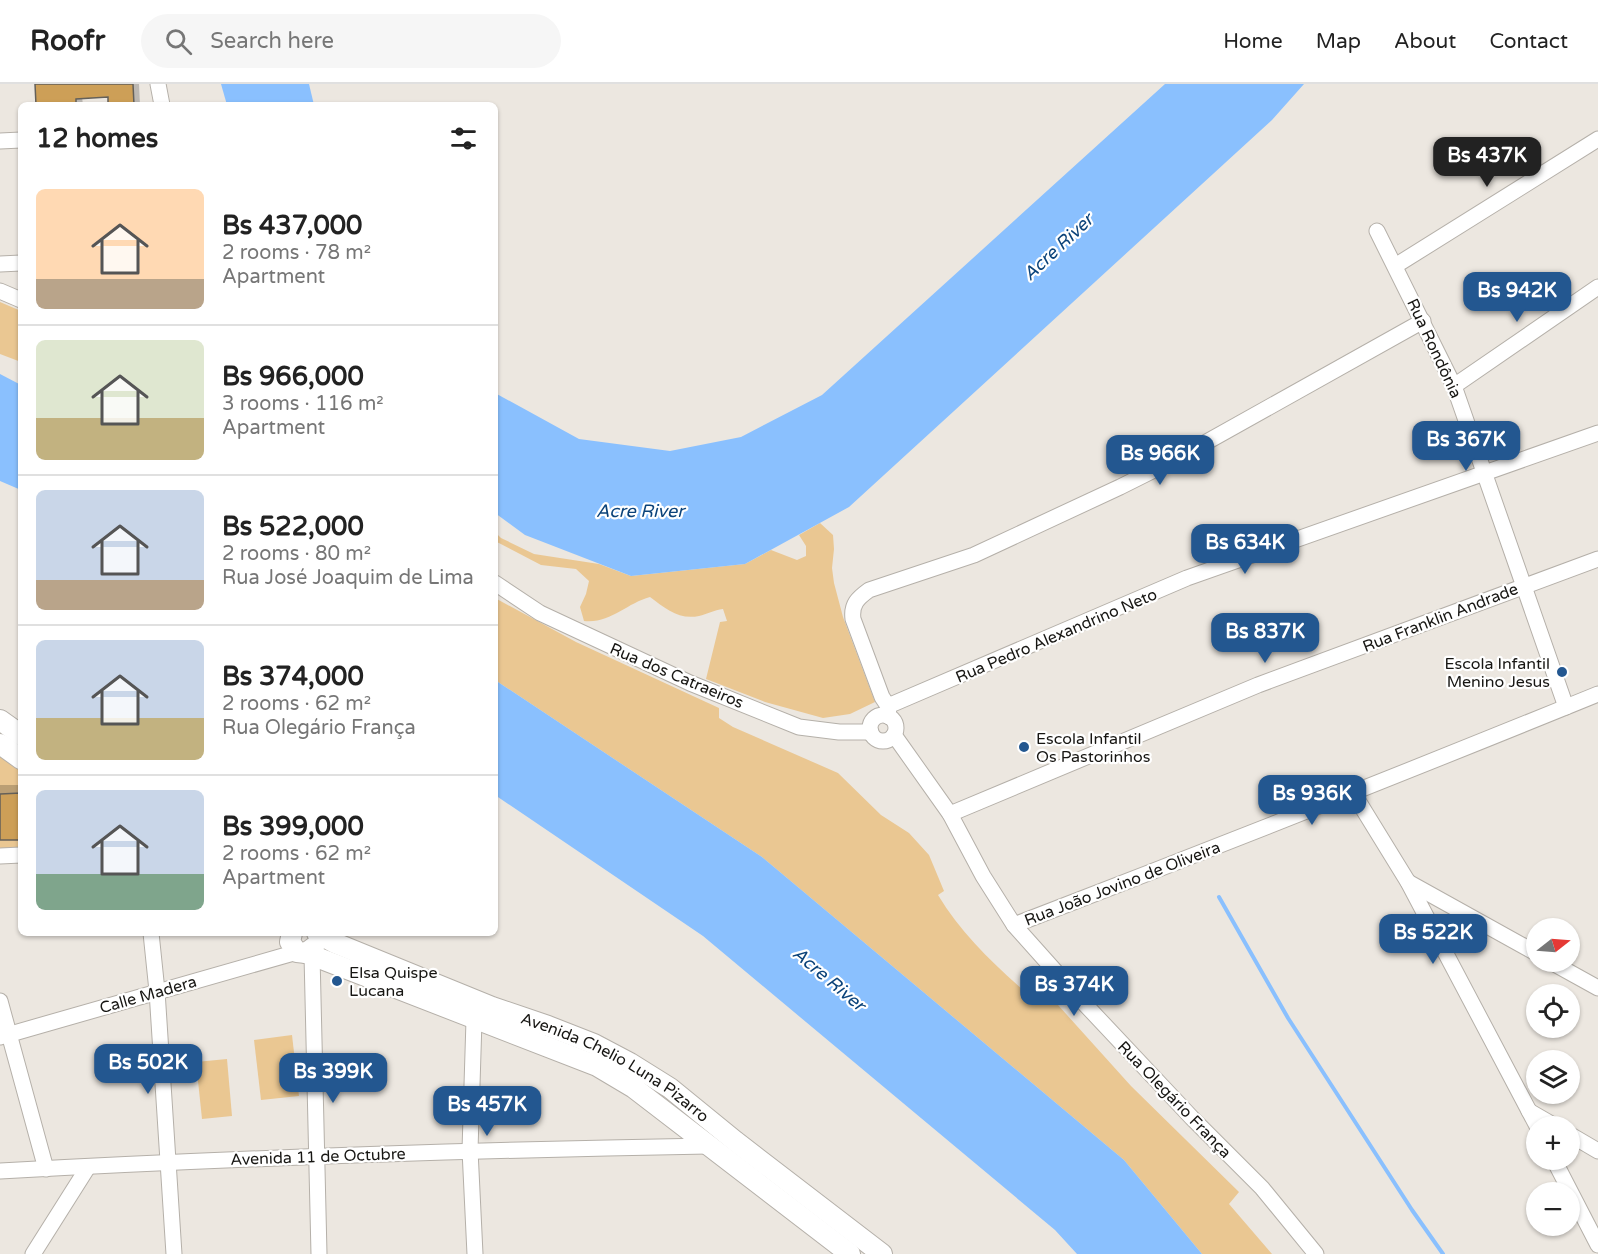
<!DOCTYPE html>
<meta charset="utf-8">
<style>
:root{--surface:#fff;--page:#f6f6f6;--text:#222;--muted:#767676;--line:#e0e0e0;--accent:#235790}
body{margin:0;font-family:"Varela Round",sans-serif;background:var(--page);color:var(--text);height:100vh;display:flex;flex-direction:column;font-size:22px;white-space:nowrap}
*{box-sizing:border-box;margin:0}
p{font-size:20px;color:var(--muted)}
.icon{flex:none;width:33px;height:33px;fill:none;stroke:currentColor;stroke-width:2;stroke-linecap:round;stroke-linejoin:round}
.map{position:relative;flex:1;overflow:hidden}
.sheet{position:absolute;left:18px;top:18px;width:480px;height:834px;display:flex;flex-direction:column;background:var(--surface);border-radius:9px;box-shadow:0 2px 4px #0004}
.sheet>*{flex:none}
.needle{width:39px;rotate:73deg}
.controls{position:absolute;left:1526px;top:834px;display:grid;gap:12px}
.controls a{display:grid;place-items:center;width:54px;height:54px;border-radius:50%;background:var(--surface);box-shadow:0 2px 4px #0004;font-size:30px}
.price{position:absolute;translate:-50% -51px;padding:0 14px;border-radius:12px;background:var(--accent);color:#fff;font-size:20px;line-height:39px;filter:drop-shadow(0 2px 3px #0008)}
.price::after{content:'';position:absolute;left:50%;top:36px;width:18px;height:14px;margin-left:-9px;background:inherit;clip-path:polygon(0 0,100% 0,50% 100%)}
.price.on{background:#222;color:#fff}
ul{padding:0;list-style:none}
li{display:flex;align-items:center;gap:18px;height:150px;padding:0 18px}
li+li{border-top:2px solid var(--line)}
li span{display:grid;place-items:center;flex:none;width:168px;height:120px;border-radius:9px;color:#555}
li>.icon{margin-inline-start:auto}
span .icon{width:72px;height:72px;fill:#fffc;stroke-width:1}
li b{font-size:26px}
h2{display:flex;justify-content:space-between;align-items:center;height:72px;padding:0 18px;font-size:26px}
header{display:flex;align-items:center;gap:36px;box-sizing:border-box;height:84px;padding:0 30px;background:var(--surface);border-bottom:2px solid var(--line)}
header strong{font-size:28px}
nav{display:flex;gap:33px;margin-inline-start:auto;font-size:21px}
.search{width:420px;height:54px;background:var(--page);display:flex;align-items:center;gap:15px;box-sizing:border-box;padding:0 21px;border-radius:33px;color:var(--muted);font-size:22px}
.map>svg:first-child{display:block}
</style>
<header>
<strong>Roofr</strong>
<div class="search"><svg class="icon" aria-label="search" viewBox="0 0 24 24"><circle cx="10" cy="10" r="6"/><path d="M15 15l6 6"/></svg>Search here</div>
<nav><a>Home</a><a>Map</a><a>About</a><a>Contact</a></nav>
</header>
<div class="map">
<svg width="1598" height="1170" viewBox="0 0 1598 1170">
<rect width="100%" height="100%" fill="#ece7e0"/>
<g fill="#eac792">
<polygon points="0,218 21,227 21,278 0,270"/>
<path d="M820,439L833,451L834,465L832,484L834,499L843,533L875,618L850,630L823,634L765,618L706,595L720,538L727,537L723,525C714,526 707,530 699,532C679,536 666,525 650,513C627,519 610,540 584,537L580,523L586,510L589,497L576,485L541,481L495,457V448L501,454L534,470L599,480L631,492L745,480L771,466L797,476L806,472V462L799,451Z"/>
<path d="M495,514L576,558L719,624V634L733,643L838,689L881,731L909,749L929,771L944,807L938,811C964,854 1000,886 1038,919L1049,911L1131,1002L1239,1108L1229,1120L1272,1170H1202L1124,1076L762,773L495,596Z"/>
<polygon points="0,668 21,683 21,765 0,766"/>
<polygon points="292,951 299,1012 261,1016 254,956"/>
<polygon points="227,975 232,1032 202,1035 196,978"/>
</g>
<g fill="#8ac0fe">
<polygon points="221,0 309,0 314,21 227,21"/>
<polygon points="1165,0 1304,0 1272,36 849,423 745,480 631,492 525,451 495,429 495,309 579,355 670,367 741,353 822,311"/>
<polygon points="0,290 21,301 21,406 0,397"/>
<polygon points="495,596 762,773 1124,1076 1202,1170 1077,1170 1055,1146 703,852 495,711"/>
</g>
<g fill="#0003">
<polygon points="36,0 139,0 140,21 109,21 109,12 82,13 83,21 37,21"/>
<polygon points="0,701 21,701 21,754 0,755"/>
</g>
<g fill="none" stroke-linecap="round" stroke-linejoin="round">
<polyline stroke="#8ac0fe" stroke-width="4" points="1219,813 1288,934 1412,1126 1443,1170"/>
</g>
<g fill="#cd9f57" stroke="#646059" stroke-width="1.5">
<polygon points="35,0 133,0 134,21 108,21 108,13 76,15 76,21 36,21"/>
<polygon points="21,709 21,756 0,756 0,710"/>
</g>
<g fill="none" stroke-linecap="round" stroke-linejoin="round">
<g stroke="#b5b0a9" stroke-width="17">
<g id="minor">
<polyline points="158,0 162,21"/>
<polyline points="0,57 21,56"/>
<polyline points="1377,147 1454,302 1566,623"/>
<polyline points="0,180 21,179"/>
<polyline points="1395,182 1598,55"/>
<polyline points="0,207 21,216"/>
<polyline points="1454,302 1598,203"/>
<polyline points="495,499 540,529 690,599 799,643 839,648 871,648"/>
<polyline points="888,622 1187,494 1598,349"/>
<circle cx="883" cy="644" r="13"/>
<path d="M889,633L888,622L882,613L853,535C851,520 858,514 869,506L974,471L1120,403L1178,374L1423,237"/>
<polyline points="894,651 950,730 983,792 1014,841 1081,916 1192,1034 1262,1104 1316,1170"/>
<polyline points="1352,707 1408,798 1537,1042"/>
<polyline points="950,730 1258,601 1598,475"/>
<polyline points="0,772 21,771"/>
<polyline points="1408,798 1536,869"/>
<path d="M1014,841C1209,766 1404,689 1598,610"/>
<polyline points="151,849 157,907 174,1170"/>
<polyline points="312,871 319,1170"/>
<polyline points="1551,878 1598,904"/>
<polyline points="0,917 46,1085"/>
<polyline points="474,936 470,1066 475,1170"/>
<polyline points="0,953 297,868"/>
<polyline points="1529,1027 1555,1042"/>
<polyline points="1569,1050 1598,1067"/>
<polyline points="1554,1076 1598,1161"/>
<path d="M0,1087C236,1074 472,1066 708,1062"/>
<polyline points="33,1170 88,1083"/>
</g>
</g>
<g stroke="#b5b0a9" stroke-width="22">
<g id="major">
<polyline points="0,636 21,651"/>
<polyline points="0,660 21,675"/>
<polyline points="292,849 290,858 297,868 306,869 314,863"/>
<path id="s1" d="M317,849L335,859L492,923L548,942L594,960L630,979L670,1004L735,1057L882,1170"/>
<polyline points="306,869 597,982 634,1004 850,1170"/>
</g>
</g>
<use href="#minor" stroke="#fff" stroke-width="15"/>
<use href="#major" stroke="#fff" stroke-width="20"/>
</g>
<g fill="#235790" stroke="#fff" stroke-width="2">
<circle cx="1562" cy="588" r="6"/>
<circle cx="1024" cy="663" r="6"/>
<circle cx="337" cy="897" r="6"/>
</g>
<g text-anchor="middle" stroke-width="4.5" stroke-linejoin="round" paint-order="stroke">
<g font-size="16" fill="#171613" stroke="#fff">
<text transform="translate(1435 264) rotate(65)" y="6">Rua Rondônia</text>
<text transform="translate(1440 533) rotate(-21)" y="6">Rua Franklin Andrade</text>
<text transform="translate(1056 551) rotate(-23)" y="6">Rua Pedro Alexandrino Neto</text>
<text transform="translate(677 591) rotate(23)" y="6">Rua dos Catraeiros</text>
<text transform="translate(1122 799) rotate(-21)" y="6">Rua João Jovino de Oliveira</text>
<text transform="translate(148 910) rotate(-16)" y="6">Calle Madera</text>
<text dy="6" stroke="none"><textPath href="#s1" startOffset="328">Avenida Chelio Luna Pizarro</textPath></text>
<text transform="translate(1175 1015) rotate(46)" y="6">Rua Olegário França</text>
<text transform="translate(318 1072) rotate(-2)" y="6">Avenida 11 de Octubre</text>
</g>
<g font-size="16" fill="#171613" stroke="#fff" text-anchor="start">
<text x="1550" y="585" text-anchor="end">Escola Infantil<tspan x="1550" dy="18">Menino Jesus</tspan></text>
<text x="1036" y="660">Escola Infantil<tspan x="1036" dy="18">Os Pastorinhos</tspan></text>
<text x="349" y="894">Elsa Quispe<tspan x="349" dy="18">Lucana</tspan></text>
</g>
<g font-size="18" font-style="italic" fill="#0b437a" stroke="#fff">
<text transform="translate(1058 163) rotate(-43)" y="6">Acre River</text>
<text x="640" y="433">Acre River</text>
<text transform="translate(829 895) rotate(40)" y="6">Acre River</text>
</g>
</g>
</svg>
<div class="controls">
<a><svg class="needle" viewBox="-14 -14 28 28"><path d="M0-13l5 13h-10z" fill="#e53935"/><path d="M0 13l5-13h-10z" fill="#767676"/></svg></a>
<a><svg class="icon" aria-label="locate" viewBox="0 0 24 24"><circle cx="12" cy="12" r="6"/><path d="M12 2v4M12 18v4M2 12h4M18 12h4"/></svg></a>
<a><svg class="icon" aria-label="layers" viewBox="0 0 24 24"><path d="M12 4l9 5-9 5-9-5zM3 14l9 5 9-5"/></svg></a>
<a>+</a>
<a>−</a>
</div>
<b class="price on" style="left:1487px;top:104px">Bs 437K</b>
<b class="price" style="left:1517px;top:239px">Bs 942K</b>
<b class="price" style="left:1466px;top:388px">Bs 367K</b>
<b class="price" style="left:1160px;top:402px">Bs 966K</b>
<b class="price" style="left:1245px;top:491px">Bs 634K</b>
<b class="price" style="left:1265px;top:580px">Bs 837K</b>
<b class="price" style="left:1312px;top:742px">Bs 936K</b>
<b class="price" style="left:1433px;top:881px">Bs 522K</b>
<b class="price" style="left:1074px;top:933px">Bs 374K</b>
<b class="price" style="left:148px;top:1011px">Bs 502K</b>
<b class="price" style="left:333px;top:1020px">Bs 399K</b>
<b class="price" style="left:487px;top:1053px">Bs 457K</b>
<section class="sheet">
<h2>12 homes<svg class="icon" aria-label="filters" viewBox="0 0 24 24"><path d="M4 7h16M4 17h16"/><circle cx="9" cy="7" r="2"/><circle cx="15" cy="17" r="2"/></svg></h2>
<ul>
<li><span style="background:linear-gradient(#ffd9b3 75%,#b9a48a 0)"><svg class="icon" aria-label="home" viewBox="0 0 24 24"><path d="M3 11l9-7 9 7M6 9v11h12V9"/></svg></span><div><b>Bs 437,000</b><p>2 rooms · 78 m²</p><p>Apartment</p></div></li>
<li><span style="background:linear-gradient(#dfe7d0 65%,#c2b280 0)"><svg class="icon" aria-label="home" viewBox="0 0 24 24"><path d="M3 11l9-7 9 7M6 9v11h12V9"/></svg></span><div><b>Bs 966,000</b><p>3 rooms · 116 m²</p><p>Apartment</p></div></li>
<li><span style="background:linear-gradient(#c9d6e8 75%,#b9a48a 0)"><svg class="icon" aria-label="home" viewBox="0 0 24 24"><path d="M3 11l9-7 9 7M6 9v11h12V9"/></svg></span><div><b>Bs 522,000</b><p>2 rooms · 80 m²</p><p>Rua José Joaquim de Lima</p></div></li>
<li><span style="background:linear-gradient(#c9d6e8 65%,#c2b280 0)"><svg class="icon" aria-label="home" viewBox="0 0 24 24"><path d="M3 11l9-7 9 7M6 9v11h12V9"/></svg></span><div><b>Bs 374,000</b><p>2 rooms · 62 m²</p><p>Rua Olegário França</p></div></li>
<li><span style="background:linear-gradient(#c9d6e8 70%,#7fa58c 0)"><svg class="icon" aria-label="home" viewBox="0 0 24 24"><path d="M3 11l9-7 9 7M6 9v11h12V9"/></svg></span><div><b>Bs 399,000</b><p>2 rooms · 62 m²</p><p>Apartment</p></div></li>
</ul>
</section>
</div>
